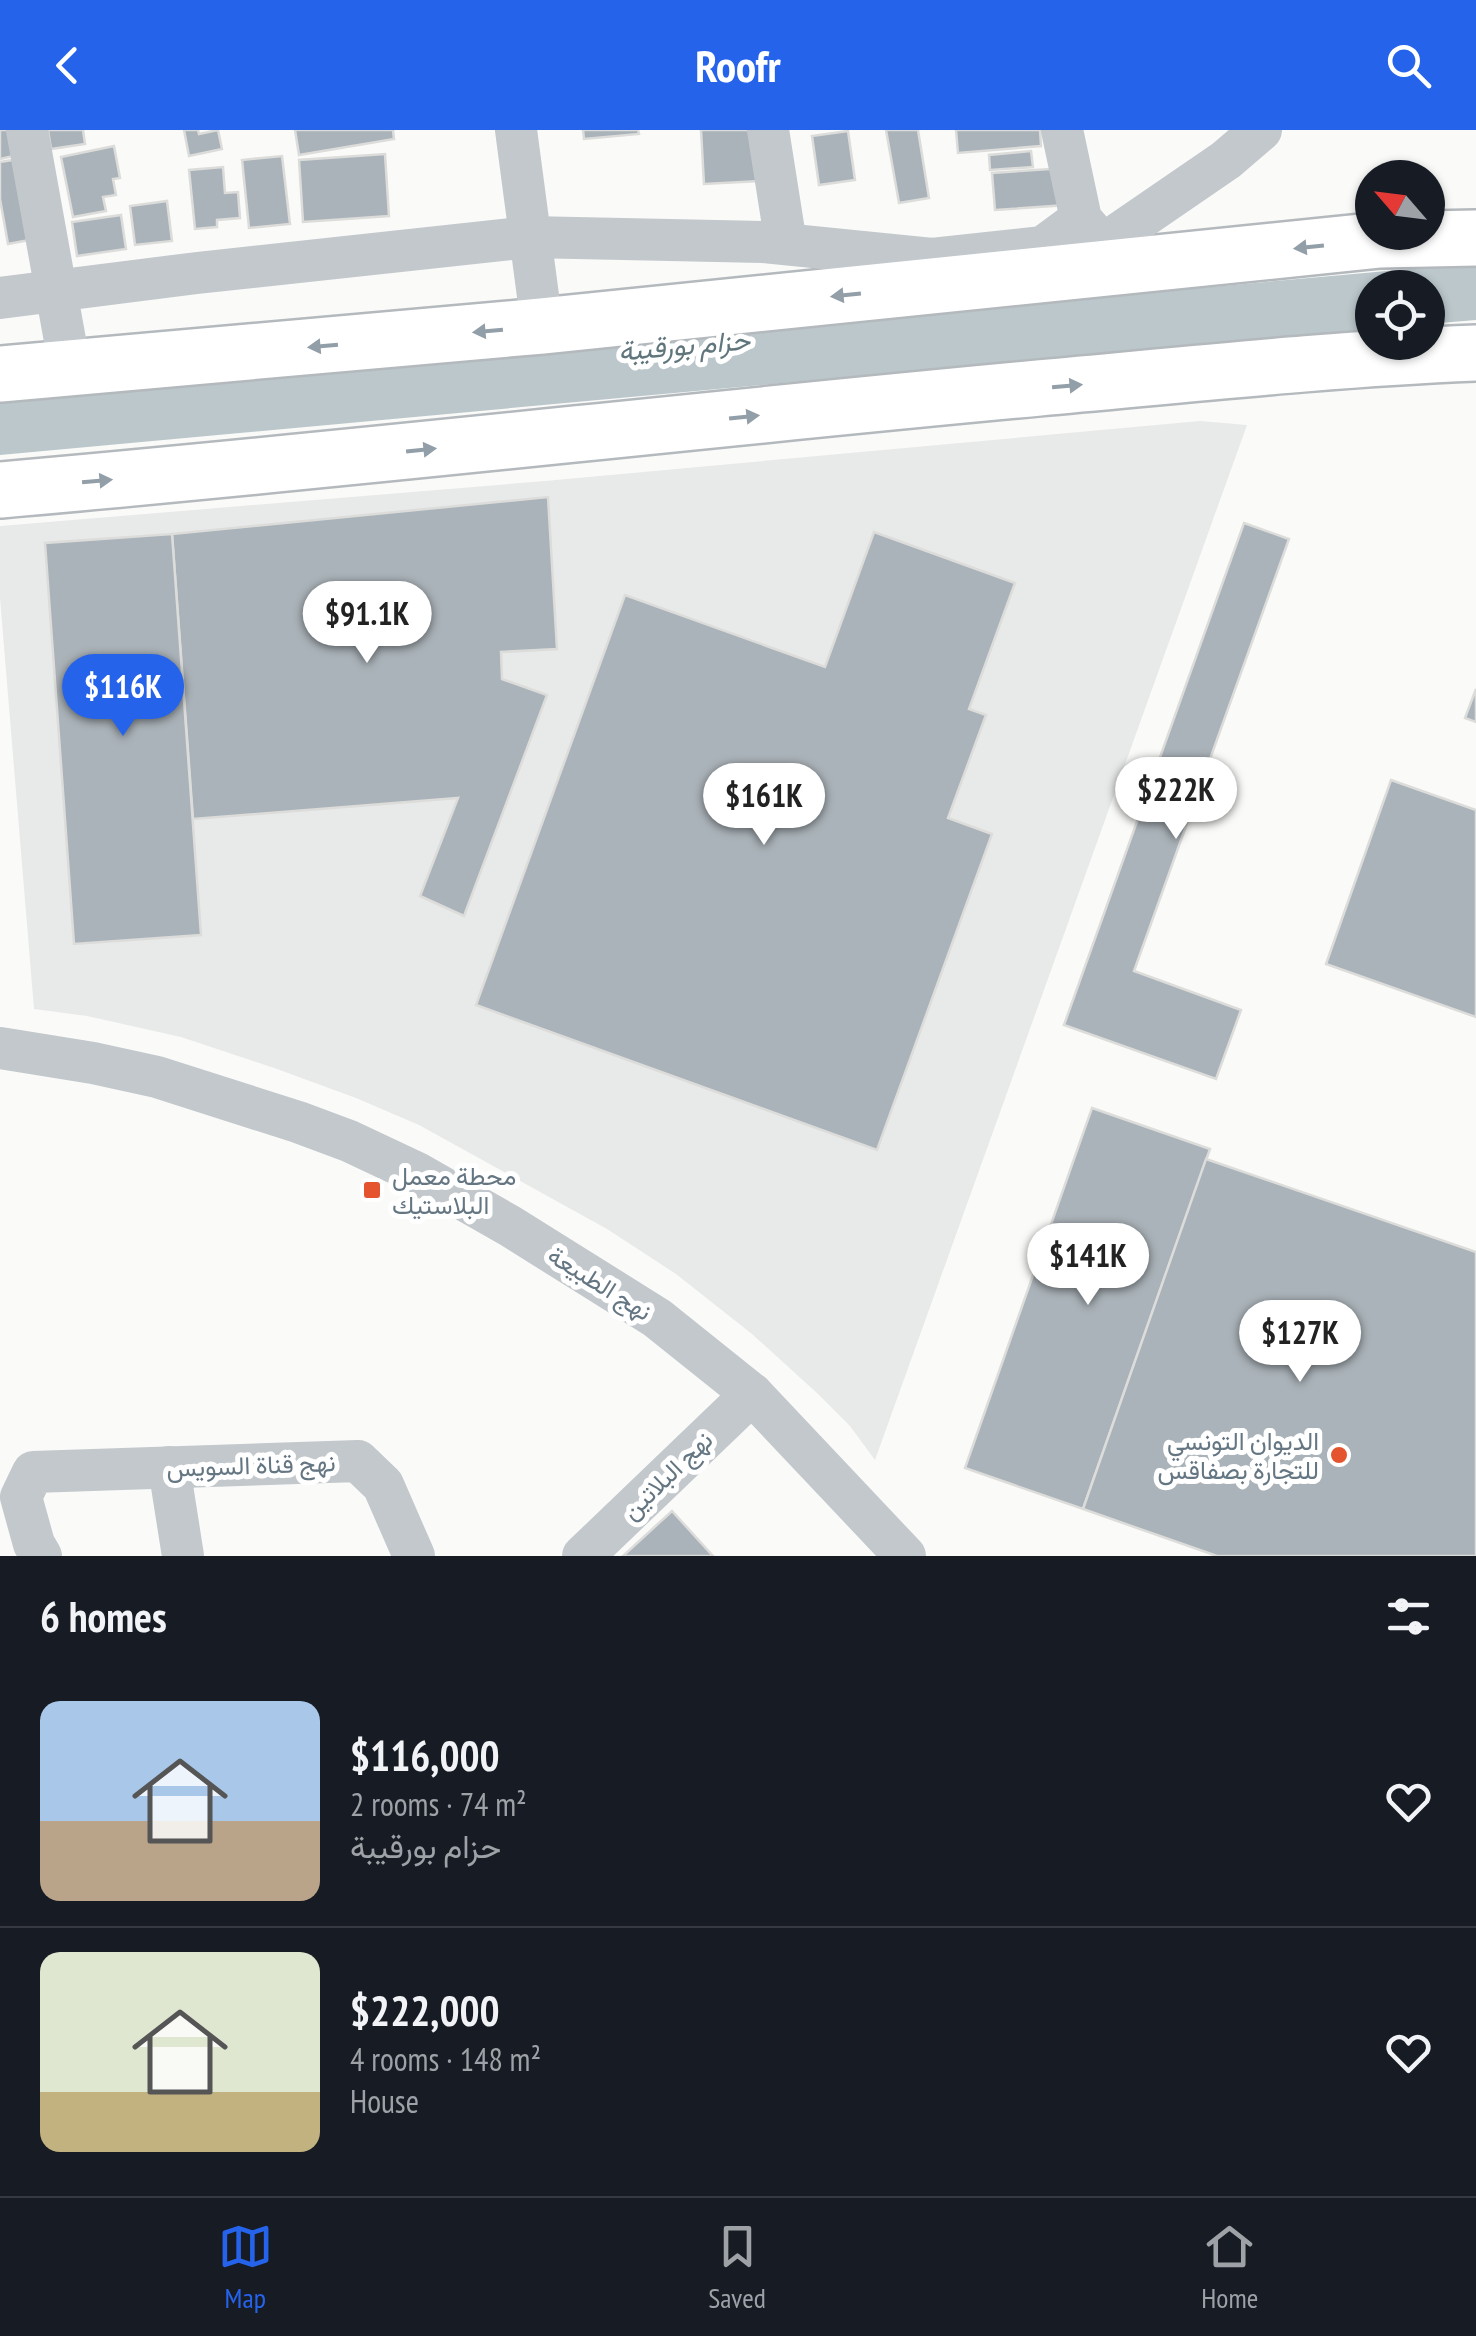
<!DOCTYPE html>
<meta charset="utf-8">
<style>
:root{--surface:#171b24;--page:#20242c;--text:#f1f3f6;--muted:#9ea1a6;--line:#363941;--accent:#2563eb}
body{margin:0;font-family:"PT Sans Narrow",Vazirmatn,sans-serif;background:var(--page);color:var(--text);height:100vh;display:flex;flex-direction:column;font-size:38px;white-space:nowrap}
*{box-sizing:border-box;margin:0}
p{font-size:32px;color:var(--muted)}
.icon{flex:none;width:55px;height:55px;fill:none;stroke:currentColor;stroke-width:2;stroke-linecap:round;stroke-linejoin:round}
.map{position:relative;height:1426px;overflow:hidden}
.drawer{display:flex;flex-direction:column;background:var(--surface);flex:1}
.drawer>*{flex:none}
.needle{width:65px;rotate:298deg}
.controls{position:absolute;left:1355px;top:30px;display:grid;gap:20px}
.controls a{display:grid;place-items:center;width:90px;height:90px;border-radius:50%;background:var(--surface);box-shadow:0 2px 8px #0004;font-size:50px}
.price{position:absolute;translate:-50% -85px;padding:0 22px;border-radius:35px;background:#fff;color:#222;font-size:32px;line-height:65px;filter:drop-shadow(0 2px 5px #0008)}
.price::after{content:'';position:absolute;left:50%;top:60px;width:30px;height:22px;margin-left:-15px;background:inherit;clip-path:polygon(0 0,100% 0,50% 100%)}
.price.active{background:var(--accent);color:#fff}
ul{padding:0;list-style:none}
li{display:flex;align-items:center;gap:30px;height:250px;padding:0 40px}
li+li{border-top:2px solid var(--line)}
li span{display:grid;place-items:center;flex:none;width:280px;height:200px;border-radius:20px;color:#555}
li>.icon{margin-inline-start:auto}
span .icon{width:120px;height:120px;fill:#fffc;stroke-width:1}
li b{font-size:42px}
h2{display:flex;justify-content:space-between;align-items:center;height:120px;padding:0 40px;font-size:42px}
header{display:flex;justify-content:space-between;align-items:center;height:130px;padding:0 40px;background:var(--accent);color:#fff;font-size:45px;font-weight:700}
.dock{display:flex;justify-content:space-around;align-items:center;height:140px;border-top:2px solid var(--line);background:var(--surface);font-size:28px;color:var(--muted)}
.dock a{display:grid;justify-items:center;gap:5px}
.dock .active{color:var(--accent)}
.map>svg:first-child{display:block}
</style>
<header><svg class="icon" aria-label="back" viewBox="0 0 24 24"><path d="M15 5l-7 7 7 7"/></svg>Roofr<svg class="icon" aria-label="search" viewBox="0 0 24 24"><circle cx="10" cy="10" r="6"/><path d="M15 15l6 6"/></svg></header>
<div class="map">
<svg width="1476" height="1426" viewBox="0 0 1476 1426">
<rect width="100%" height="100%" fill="#fafaf8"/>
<polygon fill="#e8e9e9" points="1200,291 1247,295 875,1330 850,1296 818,1264 752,1204 676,1144 607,1099 419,995 356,968 277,939 181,907 87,886 34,879 0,468 0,396 545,351"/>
<polygon fill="#bbc7cb" points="1476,133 1476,190 1428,194 1428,158 1372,158 1372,199 0,325 0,266"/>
<g fill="#aab3b9" stroke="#dcdcda" stroke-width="2.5">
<polygon points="0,0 19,0 18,25 0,29"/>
<polygon points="48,0 83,0 85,14 51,19"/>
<polygon points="184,0 198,0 199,4 218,0 222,19 189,26"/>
<polygon points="295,0 393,0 394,9 299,25"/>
<polygon points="583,0 638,0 639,4 584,9"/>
<polygon points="701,0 757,0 760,51 704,54"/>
<polygon points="886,0 918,0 929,68 899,73"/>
<polygon points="956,0 1040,0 1041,16 958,23"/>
<polygon points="848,1 855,50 819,55 812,6"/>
<polygon points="114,16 120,48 113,49 116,65 103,67 106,81 73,87 61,27"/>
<polygon points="1031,21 1033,37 990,40 989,25"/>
<polygon points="385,24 389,86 303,92 299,30"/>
<polygon points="282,26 290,94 249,98 242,30"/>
<polygon points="25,28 40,108 8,114 0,69 0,32"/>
<polygon points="223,37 225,63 238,62 240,88 217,90 217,97 195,99 189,40"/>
<polygon points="1065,38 1067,75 995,80 992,43"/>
<polygon points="167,71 172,111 135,115 130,76"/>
<polygon points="121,85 126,119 77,126 72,92"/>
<polygon points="548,367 557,519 501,522 502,549 547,565 464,786 420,766 458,668 193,689 172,404"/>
<polygon points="1244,393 1289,409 1134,841 1241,880 1216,949 1064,895"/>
<polygon points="874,402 1015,453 969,579 986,585 948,688 992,704 877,1020 476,875 625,465 825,537"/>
<polygon points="172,404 201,805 74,814 45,413"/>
<polygon points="1476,559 1476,592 1465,588"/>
<polygon points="1391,650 1476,680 1476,887 1326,834"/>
<polygon points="1092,978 1210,1019 1083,1379 965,1338"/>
<polygon points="1206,1029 1476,1122 1476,1426 1217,1426 1083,1379"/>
<polygon points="672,1381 713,1426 623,1426"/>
</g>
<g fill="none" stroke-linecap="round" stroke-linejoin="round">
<g stroke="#b4b9bd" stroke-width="60">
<g id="highway">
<polyline points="0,244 542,196 1380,110 1476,108"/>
<path d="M0,360C347,330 692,290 1039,258C1184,245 1330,229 1476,223"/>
</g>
</g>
<g stroke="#c3c8cc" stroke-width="42">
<polyline points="27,0 70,238"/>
<polyline points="516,0 542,196"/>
<polyline points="768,0 786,114"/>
<polyline points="1062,0 1081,89 1098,109"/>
<polyline points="1102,115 1226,30 1261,0"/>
<polyline points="0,168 197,143 529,107 763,112 932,129 1043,117 1081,89"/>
<polyline points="0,918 93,933 157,947 298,992 349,1011 417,1043 510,1096 657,1188 752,1264 905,1426"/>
<polyline points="169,1337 183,1426"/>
<polyline points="41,1426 34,1414 21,1367 33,1342 358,1331 383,1355 414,1426"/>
<polyline points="583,1426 752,1264"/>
</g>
<use href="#highway" stroke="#fff" stroke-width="55"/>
</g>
<defs><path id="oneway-solid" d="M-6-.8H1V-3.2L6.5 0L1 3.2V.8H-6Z" transform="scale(2.5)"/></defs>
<g fill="#939fa8">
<use href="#oneway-solid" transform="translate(1309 117) rotate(174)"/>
<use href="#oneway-solid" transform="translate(846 165) rotate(174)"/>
<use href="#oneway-solid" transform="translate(488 201) rotate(175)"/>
<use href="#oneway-solid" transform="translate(323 216) rotate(175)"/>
<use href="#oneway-solid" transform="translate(1067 256) rotate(-5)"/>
<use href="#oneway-solid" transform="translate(744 287) rotate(-6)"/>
<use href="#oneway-solid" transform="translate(421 320) rotate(-6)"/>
<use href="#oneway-solid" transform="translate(97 351) rotate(-5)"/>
</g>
<g fill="#e4542e" stroke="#fff" stroke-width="4">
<rect x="362" y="1050" width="20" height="20" rx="5"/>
<circle cx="1339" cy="1325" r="10"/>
</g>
<g text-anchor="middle" stroke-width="10" stroke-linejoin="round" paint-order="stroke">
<g font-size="25" fill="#657683" stroke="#fff" text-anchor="start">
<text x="392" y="1055">محطة معمل<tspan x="392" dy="29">البلاستيك</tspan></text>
<text x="1319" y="1320" text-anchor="end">الديوان التونسي<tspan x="1319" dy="29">للتجارة بصفاقس</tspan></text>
</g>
<g font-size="25" fill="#657683" stroke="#fff">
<text transform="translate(600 1153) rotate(32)" y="9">نهج الطبيعة</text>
<text transform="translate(251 1335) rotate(-2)" y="9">نهج قناة السويس</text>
<text transform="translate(667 1345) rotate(-44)" y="9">نهج البلاتين</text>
</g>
<g font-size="28" font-style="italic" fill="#60767c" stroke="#fff">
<text transform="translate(684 215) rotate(-5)" y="10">حزام بورقيبة</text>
</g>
</g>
</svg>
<div class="controls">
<a><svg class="needle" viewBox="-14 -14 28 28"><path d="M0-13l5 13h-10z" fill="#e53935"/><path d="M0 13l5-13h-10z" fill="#9ea1a6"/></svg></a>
<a><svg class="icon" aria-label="locate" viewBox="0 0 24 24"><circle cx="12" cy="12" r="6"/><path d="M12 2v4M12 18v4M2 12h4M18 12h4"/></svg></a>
</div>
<b class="price" style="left:367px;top:536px">$91.1K</b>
<b class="price active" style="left:123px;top:609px">$116K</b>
<b class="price" style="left:1176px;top:712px">$222K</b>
<b class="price" style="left:764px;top:718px">$161K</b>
<b class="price" style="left:1088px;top:1178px">$141K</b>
<b class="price" style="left:1300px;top:1255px">$127K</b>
</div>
<section class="drawer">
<h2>6 homes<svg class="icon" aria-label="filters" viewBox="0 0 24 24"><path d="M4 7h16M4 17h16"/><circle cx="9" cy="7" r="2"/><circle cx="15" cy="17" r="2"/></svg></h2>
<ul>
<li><span style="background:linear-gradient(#a9c7e8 60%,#b9a48a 0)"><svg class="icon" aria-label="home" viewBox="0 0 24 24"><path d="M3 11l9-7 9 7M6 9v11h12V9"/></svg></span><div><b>$116,000</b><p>2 rooms · 74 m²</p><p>حزام بورقيبة</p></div><svg class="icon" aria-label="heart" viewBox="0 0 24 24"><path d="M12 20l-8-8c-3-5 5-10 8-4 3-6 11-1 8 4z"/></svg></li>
<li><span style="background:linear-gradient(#dfe7d0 70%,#c2b280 0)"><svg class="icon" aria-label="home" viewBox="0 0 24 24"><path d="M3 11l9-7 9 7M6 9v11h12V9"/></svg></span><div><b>$222,000</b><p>4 rooms · 148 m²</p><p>House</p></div><svg class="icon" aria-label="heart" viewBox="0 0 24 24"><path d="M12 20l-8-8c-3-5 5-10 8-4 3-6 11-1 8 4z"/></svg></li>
</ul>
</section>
<nav class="dock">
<a class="active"><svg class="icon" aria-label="map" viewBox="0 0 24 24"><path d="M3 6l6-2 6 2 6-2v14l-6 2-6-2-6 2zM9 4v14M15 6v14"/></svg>Map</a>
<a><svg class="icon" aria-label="saved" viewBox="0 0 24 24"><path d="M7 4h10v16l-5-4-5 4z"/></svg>Saved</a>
<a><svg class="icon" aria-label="home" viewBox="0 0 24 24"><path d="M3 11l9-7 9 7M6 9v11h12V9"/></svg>Home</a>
</nav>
